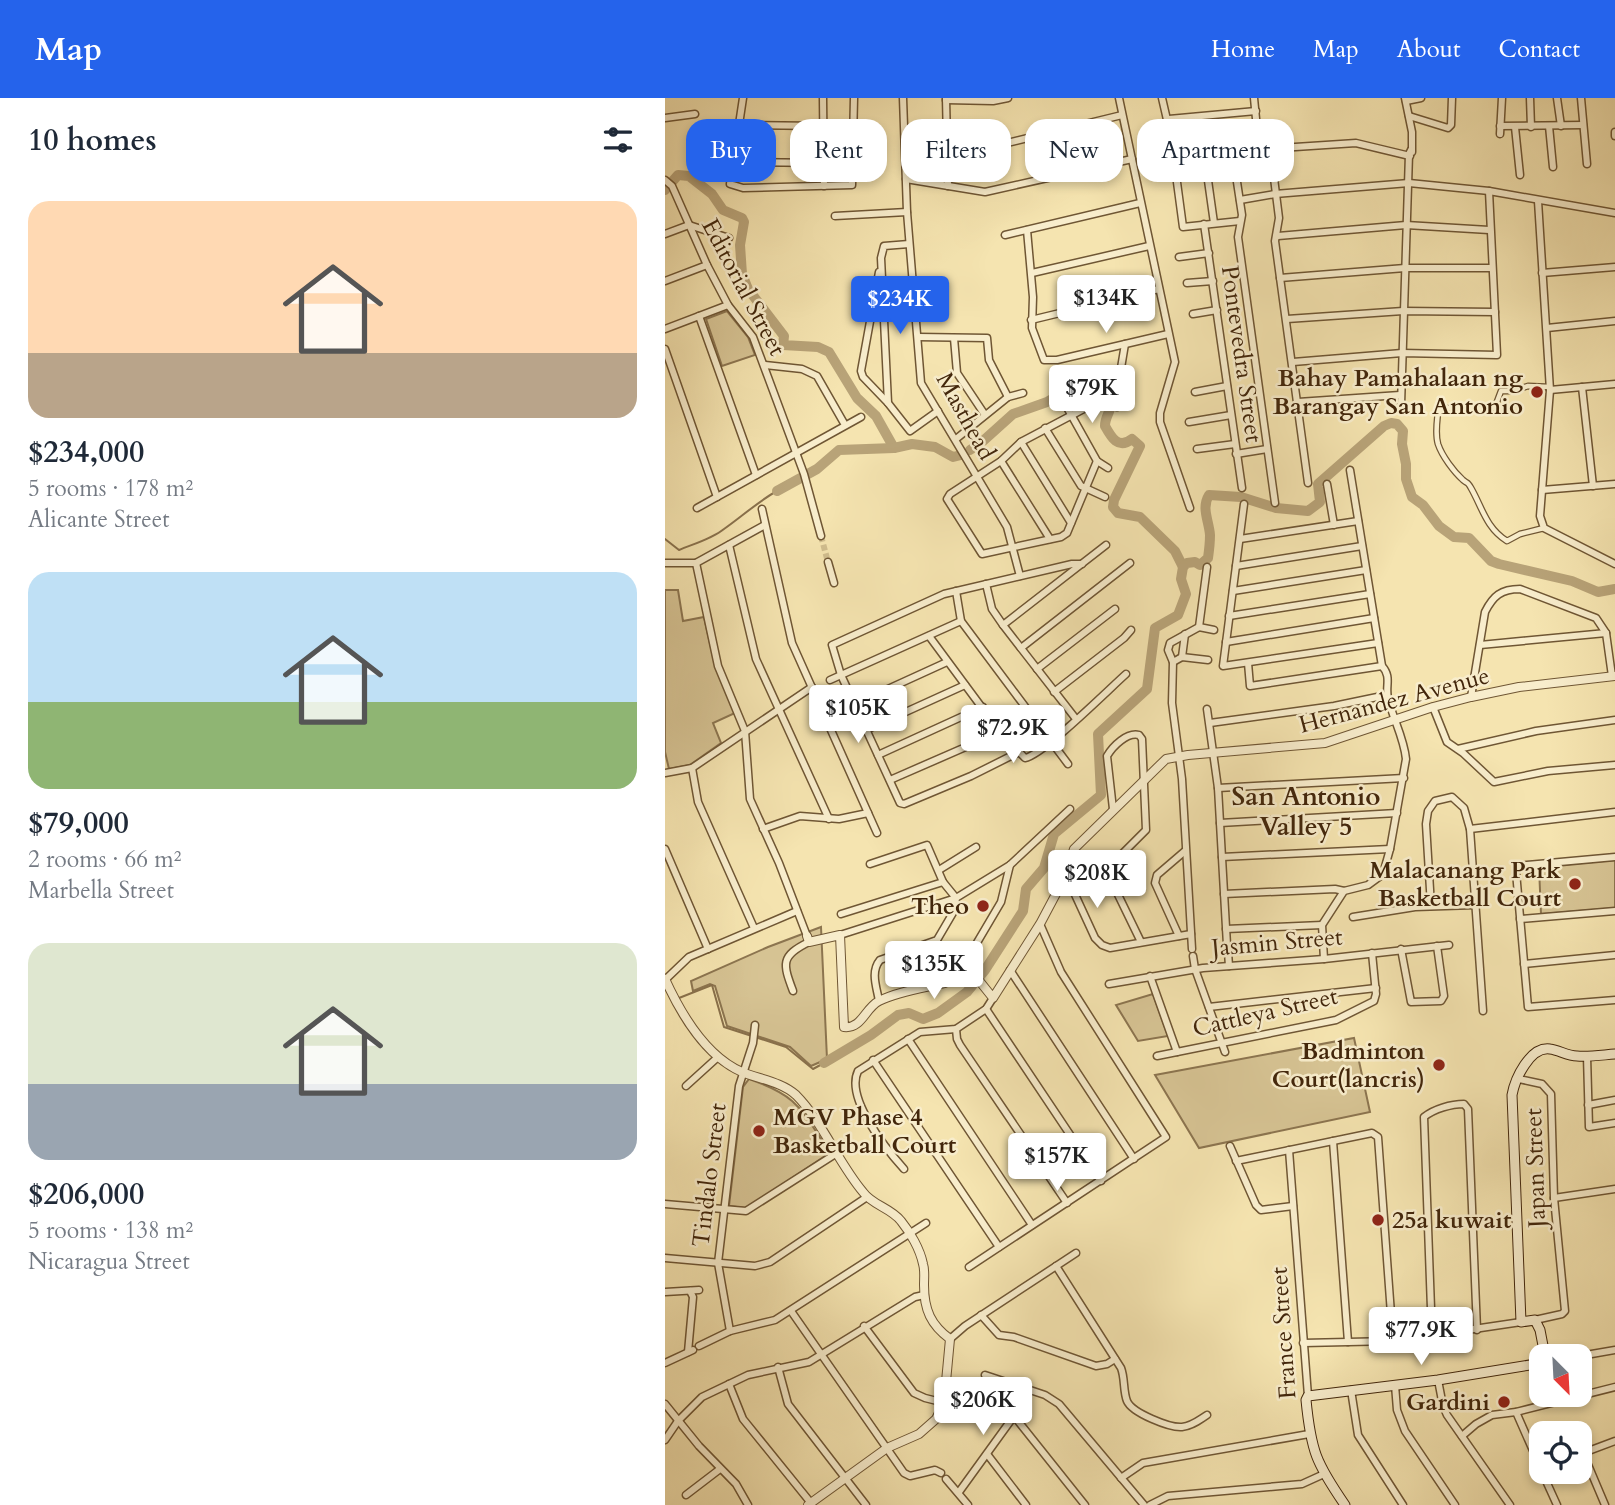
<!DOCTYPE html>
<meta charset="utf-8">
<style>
:root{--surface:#fff;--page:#f6f6f7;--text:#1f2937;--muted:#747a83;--accent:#2563eb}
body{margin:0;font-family:Cardo,serif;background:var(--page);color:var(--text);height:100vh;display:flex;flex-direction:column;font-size:26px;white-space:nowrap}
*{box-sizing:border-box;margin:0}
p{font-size:23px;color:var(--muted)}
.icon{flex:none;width:38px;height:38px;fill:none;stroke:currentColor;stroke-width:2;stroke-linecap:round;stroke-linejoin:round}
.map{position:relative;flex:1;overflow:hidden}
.side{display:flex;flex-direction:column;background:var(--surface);width:665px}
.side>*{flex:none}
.top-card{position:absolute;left:21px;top:21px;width:665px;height:63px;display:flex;gap:14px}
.needle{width:46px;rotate:156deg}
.fabs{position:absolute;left:864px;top:1246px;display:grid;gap:14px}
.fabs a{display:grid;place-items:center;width:63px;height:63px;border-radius:14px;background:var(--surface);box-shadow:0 4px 10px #0003;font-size:35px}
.price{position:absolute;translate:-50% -60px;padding:0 16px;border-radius:7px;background:#fff;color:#222;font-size:23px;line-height:46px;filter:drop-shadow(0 2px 4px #0008)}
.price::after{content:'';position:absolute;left:50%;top:42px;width:21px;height:16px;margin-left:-10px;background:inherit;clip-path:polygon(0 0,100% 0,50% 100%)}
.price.selected{background:var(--accent);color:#fff}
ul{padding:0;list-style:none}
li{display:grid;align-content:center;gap:14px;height:371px;padding:0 28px}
li span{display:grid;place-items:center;height:217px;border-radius:21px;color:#555}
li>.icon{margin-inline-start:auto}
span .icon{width:126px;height:126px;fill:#fffc;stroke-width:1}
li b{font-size:30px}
h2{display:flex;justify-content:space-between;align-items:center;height:84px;padding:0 28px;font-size:30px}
.chip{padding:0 24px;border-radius:21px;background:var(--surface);box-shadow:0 4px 10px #0003;font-size:24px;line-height:63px}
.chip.selected{background:var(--accent);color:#fff}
header{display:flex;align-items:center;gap:42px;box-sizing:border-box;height:98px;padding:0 35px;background:var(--accent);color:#fff}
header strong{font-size:33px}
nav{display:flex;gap:38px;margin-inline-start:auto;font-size:24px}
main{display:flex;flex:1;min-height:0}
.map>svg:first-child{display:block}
</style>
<header>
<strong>Map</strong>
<nav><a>Home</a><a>Map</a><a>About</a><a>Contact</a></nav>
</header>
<main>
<section class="side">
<h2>10 homes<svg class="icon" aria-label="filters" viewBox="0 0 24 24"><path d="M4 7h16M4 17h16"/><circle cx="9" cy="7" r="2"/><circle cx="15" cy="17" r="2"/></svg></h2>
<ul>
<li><span style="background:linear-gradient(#ffd9b3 70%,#b9a48a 0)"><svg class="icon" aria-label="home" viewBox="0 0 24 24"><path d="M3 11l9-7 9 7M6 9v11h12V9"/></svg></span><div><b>$234,000</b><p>5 rooms · 178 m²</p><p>Alicante Street</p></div></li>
<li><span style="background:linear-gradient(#bfe0f5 60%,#8fb573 0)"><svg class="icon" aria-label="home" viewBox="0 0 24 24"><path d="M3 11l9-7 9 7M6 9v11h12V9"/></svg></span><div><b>$79,000</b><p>2 rooms · 66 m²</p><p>Marbella Street</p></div></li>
<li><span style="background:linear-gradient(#dfe7d0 65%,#9aa5b1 0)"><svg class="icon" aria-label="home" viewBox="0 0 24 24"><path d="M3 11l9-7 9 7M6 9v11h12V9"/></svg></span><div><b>$206,000</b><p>5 rooms · 138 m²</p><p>Nicaragua Street</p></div></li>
</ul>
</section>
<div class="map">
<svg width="950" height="1407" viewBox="0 0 950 1407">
<rect width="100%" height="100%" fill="#f5e4b0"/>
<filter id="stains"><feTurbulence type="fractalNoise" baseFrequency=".00286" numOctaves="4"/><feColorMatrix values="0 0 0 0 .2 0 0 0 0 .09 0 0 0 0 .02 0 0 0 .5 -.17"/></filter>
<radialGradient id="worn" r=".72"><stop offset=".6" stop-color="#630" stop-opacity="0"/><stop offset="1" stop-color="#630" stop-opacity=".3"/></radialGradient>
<g fill="#d7c494" stroke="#8c7550" stroke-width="2">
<polygon points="62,213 83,239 90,257 57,268 41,221"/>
<polygon points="0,492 13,492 18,523 39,519 49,563 70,615 48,625 56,645 25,667 4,671 0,654"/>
<polygon points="950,762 950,810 876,816 874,769"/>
<polygon points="156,829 162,961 146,968 125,949 62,928 50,888 45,886 28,893 26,883 103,849"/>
<polygon points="488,896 503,938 473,943 451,907"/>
<polygon points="689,940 705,1014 534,1050 490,977"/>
<path d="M84,981C133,998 135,1010 162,1050L160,1058L88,1106L80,1110L64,1108L78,989Z"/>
</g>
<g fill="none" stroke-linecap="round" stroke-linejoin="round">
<g stroke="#89714c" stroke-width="2">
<path d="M0,441L14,452C28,446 47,441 59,431C75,420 95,402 112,393"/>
<polyline points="14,900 47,887 59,929 121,949 148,971 159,965"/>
</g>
<g stroke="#b8a378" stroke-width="10">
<polyline points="0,92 13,77 24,78 47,96 58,112 77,120 79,124 75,147 77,176 83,191 119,238 118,247 153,249 164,254 192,300 211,318 229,350"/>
<path d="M305,352L318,343L348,316L382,304L419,282C428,288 450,297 445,311C443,317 440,321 440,328C446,339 453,352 467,341L475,348L449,402L448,409L453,415L475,419L510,453L518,469"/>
<polyline points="112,393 152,371 174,352 229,350 247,346 270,349 288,359 296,357"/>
<path d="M159,965L206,937L233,917L244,915L258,921L273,915L302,894L320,872L358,813L361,791L379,770L389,736L436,697L433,636L482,591L490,530L513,517L521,496L516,481L518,469L522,465L530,464L535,467L543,460C544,453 545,444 545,437C544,423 536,410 544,397L576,399L611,410L643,413L655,404L653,386L719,328L726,325L732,326L738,333L737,346L741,366V381L747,399L758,407L774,428L789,439L804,440L826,463L834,466L907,483L933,494L950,491"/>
</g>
<polyline stroke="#d1be8f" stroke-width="6" stroke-dasharray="6 3" stroke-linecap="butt" points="156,438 163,464"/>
<g stroke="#6f5634" stroke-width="7">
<path id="pedestrian" d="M879,430L855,436L842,443C821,430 817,409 806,390C802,383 804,387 798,382C789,374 777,358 773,346C770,336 772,324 773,314L777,310L826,311L830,309L836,293H848L863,288L885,289"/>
</g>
<g stroke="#6f5634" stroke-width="9">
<g id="minor">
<polyline points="78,0 65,86 78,90 187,87 189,0"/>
<polyline points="158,0 159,88"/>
<polyline points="238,0 242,114 256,285 342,429 355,478"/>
<polyline points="281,0 283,88"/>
<polyline points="454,0 510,264 495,315 495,324 525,410"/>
<polyline points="497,0 506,39"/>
<polyline points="589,0 592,31"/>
<polyline points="740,0 747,34 747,54"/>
<polyline points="865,0 866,29"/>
<polyline points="892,0 896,28"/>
<polyline points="916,0 922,66"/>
<polyline points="281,2 328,3 343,0"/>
<polyline points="741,3 756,0"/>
<polyline points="744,18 783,30 786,27 787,0"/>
<polyline points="0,20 30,16"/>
<polyline points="504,21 591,13"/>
<polyline points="74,27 159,28"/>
<polyline points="835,28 918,27"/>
<polyline points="884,28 888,69"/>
<polyline points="850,29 855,77"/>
<polyline points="950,34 950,38"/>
<polyline points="835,36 837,0"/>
<polyline points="283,45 330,48 457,17"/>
<polyline points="507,47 518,129 575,123"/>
<polyline points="539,54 549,125"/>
<polyline points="509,56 567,51 577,117 573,139 610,405"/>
<polyline points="68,64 159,65"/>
<polyline points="241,81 320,94 467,61"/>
<polyline points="0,82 7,88 42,167 63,207 88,239 139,376 156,438"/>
<polyline points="575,102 610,96 744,85 824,93 950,115"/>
<polyline points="873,103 885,292 875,418 879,430 950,466"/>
<polyline points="170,118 242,114"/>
<polyline points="539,126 577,390"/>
<polyline points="362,132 368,199 367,230 379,262 392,262 503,236"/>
<polyline points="0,136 24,127 64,140"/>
<polyline points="340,137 475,105"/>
<polyline points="613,138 741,127 824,132"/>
<polyline points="244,146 219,148 216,160 223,305 245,333 273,313"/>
<polyline points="514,159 544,155"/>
<polyline points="214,174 196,273 198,279 223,305"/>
<polyline points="367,175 484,148"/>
<polyline points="877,175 950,169"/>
<polyline points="615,180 740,170 827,170"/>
<polyline points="0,183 42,167"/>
<polyline points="522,185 548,183"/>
<polyline points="528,216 552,212"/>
<polyline points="34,218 91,377"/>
<polyline points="622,221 738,213 830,214"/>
<polyline points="366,222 494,191"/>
<polyline points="882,230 950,223"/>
<polyline points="0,231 63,207"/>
<polyline points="253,239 322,240 324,262 343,299"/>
<polyline points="289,240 292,275 320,317"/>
<polyline points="0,251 52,399"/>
<polyline points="628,264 737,255 832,257 824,93"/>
<polyline points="100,267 137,271 152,278 180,327"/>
<polyline points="917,289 928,388"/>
<polyline points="885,292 950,286"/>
<polyline points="530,294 562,288"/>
<polyline points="399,304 432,363 443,370"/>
<polyline points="633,304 735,297"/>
<polyline points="428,306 356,344 336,363 285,396 282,401 317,456 396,439 402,435 432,363"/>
<polyline points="736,307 744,56 746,52"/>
<polyline points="452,309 452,294 460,246"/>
<polyline points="524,324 566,317"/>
<polyline points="380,330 416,388 440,399"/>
<polyline points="291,341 343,299 358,295"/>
<polyline points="356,344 406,425"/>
<polyline points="532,351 570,346"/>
<polyline points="571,356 602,351"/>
<polyline points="336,363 385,441"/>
<polyline points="643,385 610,143 614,120 606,56 615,50 691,45 745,58"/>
<polyline points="662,386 669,427"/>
<polyline points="877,392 950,386"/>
<polyline points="579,406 558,568 713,545"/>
<polyline points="32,410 196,319"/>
<polyline points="97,411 127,545 212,735"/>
<polyline points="575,441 693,423"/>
<polyline points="64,447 91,561 164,721"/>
<polyline points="163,464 169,485"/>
<polyline points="0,465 31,465 100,427"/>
<polyline points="31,465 53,568 80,633 85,701 114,765 142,838"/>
<polyline points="571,468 697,448"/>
<polyline points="321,486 327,511 338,527 411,621"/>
<polyline points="291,493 296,523 403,666"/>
<polyline points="568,493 701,472"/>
<polyline points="564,518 705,496"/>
<polyline points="338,527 441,447"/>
<polyline points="534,529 549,532"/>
<path d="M264,538L335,634L360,660C378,657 443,592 461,576"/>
<polyline points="561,544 709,520"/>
<polyline points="815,547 941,535"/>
<polyline points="356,550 465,465"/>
<polyline points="517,559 520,536"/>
<polyline points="508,564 517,559 543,562"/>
<polyline points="583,565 585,588 717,568"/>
<polyline points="372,571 450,511"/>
<polyline points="165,582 296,523"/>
<polyline points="389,594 459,540 466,532"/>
<path d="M806,599L820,514C828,498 836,491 855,491L931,520L941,535L947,578"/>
<polyline points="190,606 282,564"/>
<polyline points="768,609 782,644 798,655 829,684 883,673 950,667"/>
<polyline points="542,611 553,690 562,847"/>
<polyline points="545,625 669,608 722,597"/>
<polyline points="201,632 300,587"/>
<polyline points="793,651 871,633 950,622"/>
<polyline points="354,654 306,678 239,706 235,705 176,577 167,547 279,496 407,466 417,466"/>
<polyline points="213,657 318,609"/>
<polyline points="27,670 33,704 89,830"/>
<polyline points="0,675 27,670 147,589"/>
<polyline points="225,682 335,634"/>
<polyline points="553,690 739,680"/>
<path d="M448,711L442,658C448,648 462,634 474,637L477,641L481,732L447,766L443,776L476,844"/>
<polyline points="555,725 732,715"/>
<polyline points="98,731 135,718 174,721 203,715"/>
<polyline points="805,731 950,714"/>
<polyline points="0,751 43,851"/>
<polyline points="557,759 725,751"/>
<polyline points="950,759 852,768 851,774 863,909 950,902"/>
<path d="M205,766L262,747L278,784L291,800L289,813L272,842L215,862C205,874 212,890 214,903"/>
<polyline points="274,772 311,749"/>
<polyline points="401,777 430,840 437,847 445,850 526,836"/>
<polyline points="559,796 670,791 679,793"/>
<polyline points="766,808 761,726 763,713 770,703 787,699 799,710 805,731 818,913"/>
<polyline points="176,816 278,784"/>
<polyline points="688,819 750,809 810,807"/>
<polyline points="855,821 950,813"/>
<polyline points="561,831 657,827"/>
<polyline points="175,837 291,800 345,767 405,711"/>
<polyline points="514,838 490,785 492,777 520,753"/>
<polyline points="527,851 517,681 507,605 508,564 503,552 505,545 534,529 542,469"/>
<polyline points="736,851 746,904 776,903 779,898 772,848"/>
<polyline points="563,854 564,868"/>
<polyline points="528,858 530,871 560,954"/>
<path d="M659,861L657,827L679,793L703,787L718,776L725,751L741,661C739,640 728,621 723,600C720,588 727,579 717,568L685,372"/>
<polyline points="300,865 336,804 345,767"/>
<polyline points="859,866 950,857"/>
<polyline points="345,872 469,1061"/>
<polyline points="485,878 512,954"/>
<polyline points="0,882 24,859 132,813"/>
<polyline points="444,886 538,870 659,861 784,847"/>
<path d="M128,893C118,866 115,858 144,844"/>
<polyline points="544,909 711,890"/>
<polyline points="321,911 436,1083"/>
<polyline points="291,931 292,941 295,947 402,1105"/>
<polyline points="243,941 367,1127"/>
<polyline points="492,958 671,922 709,903 711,896 707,855"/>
<polyline points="922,958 924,1029 950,1025"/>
<polyline points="208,962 334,1149"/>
<polyline points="854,981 877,986 886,996 889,1100 900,1213 897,1216 870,1222"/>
<polyline points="21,988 53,959"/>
<polyline points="923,1007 950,1002"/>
<polyline points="668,1043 683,1244"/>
<polyline points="565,1048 591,1107 596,1112 628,1108"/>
<polyline points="624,1052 643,1298"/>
<polyline points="571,1063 707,1035 713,1039 728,1243"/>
<path d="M239,1071C221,1051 180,1000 193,973L255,934L291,931L321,911L328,900"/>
<polyline points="889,1100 950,1091"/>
<polyline points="0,1106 81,1113 172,1055"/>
<polyline points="0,1160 90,1168 105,1164 202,1099"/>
<path d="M391,1168L456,1270C460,1280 458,1293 462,1303C467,1315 505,1330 517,1329C527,1328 534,1322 542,1317"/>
<polyline points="304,1169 501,1039 396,874 375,826"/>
<polyline points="0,1194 34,1192"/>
<polyline points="126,1213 239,1375 245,1378 270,1372 276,1375"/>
<polyline points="316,1217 334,1237 349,1239 431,1268 442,1266 450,1261"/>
<polyline points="199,1228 249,1295 260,1300 320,1315"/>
<polyline points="65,1233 53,1165 74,988 88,945 90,927"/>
<path d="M767,1238L759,1019C769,1011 786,1006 799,1006L803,1011L812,1232"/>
<polyline points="285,1241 300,1228 411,1155"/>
<polyline points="638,1245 728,1243 856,1224"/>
<polyline points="34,1248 65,1233 110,1222 261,1125"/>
<polyline points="23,1254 28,1199 25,1193"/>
<polyline points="915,1258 950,1252"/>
<polyline points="0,1265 28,1252"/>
<polyline points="113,1269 123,1306 201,1407"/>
<polyline points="320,1277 380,1297 394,1306 479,1407"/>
<polyline points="773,1282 778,1308 782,1317 845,1407"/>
<polyline points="64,1286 78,1321 146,1405"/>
<polyline points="730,1287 732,1312 740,1333 790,1407"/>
<polyline points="686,1292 693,1337 738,1407"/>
<polyline points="0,1306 34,1348 71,1386 83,1407"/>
<polyline points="851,1314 877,1373"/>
<polyline points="349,1318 420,1407"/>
<polyline points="797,1338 811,1326 827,1317 851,1314 950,1289"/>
<polyline points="0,1342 13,1323 37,1299 83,1277 144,1264 250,1199 259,1197"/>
<polyline points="322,1356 361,1407"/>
<polyline points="877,1374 892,1407"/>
<polyline points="456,1380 478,1365 644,1336"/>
<polyline points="281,1381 303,1407"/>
<polyline points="294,1394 349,1318 358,1291"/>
<polyline points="21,1397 55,1371"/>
<polyline points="485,1407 503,1398 637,1386 659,1376"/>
<polyline points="940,1407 918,1355 950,1343"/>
</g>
</g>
<g stroke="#6f5634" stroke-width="10">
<g id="tertiary">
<path d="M142,838L144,844L175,837L179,929C197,931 200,910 214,903C234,893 259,890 280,885L289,880L300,865L328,900L375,826L401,777L409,751L501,661L523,657L660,645L768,609L806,599L854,589L950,578"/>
<path d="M0,881C16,916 40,958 77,974C94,981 117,984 131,997C157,1023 174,1066 198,1094C207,1107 226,1110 236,1123C245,1134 255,1151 258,1166C260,1172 259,1180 259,1187C259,1212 266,1227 285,1241L279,1305L271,1321L254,1336L222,1350L143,1407"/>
</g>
</g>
<g stroke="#42260b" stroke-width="11">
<g id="secondary">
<path d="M880,1258L875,1232L870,1222L856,1224L847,997C850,981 865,948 885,951C894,952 902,958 912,958C924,959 937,957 950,956"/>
<path d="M680,1407C651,1365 646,1353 641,1302L643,1298L773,1282L877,1265"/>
</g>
</g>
<use href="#pedestrian" stroke="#f8edcc" stroke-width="4.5"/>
<use href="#minor" stroke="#f8edcc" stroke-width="6"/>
<use href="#tertiary" stroke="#f8edcc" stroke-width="8"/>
<use href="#secondary" stroke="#f8edcc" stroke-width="9"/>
</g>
<g fill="#8f2418" stroke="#f8edcc" stroke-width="2.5">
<circle cx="872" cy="294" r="7"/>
<circle cx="910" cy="786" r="7"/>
<circle cx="318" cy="808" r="7"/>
<circle cx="774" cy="967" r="7"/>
<circle cx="94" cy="1033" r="7"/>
<circle cx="713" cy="1122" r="7"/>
<circle cx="839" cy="1304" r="7"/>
</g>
<g text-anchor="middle" stroke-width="5" stroke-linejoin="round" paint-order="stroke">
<g font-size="24" fill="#42260b" stroke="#f8edcc">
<text transform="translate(79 189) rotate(62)" y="8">Editorial Street</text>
<text transform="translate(577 256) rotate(82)" y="8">Pontevedra Street</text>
<text transform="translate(301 318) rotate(61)" y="8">Masthead</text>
<text transform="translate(729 602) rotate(-15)" y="8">Hernandez Avenue</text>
<text transform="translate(612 844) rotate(-5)" y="8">Jasmin Street</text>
<text transform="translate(600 914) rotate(-13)" y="8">Cattleya Street</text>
<text transform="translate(870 1070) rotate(-92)" y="8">Japan Street</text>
<text transform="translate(44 1077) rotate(-83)" y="8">Tindalo Street</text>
<text transform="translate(618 1235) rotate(-94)" y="8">France Street</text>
</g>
<g font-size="24" font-weight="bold" fill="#42260b" stroke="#f8edcc" text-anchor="end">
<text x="858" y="288">Bahay Pamahalaan ng<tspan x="858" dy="28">Barangay San Antonio</tspan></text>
<text x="896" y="780">Malacanang Park<tspan x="896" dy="28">Basketball Court</tspan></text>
<text x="304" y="816">Theo</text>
<text x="760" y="961">Badminton<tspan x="760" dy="28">Court(lancris)</tspan></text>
<text x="108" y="1027" text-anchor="start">MGV Phase 4<tspan x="108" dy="28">Basketball Court</tspan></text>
<text x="727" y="1130" text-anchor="start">25a kuwait</text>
<text x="825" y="1312">Gardini</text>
</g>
<g font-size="26" font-weight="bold" fill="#42260b" stroke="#f8edcc">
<text x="641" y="707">San Antonio<tspan x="641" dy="30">Valley 5</tspan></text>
</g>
</g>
<rect width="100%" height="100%" filter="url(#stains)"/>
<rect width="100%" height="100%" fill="url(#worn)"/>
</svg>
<div class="fabs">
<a><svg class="needle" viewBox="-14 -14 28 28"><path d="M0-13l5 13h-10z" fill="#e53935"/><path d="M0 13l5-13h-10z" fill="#747a83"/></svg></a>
<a><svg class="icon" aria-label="locate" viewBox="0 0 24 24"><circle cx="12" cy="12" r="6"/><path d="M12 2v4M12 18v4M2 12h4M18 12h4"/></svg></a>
</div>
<b class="price" style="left:441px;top:237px">$134K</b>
<b class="price selected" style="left:235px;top:238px">$234K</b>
<b class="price" style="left:427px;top:327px">$79K</b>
<b class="price" style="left:193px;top:647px">$105K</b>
<b class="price" style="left:348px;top:667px">$72.9K</b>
<b class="price" style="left:432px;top:812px">$208K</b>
<b class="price" style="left:269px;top:903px">$135K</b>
<b class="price" style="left:392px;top:1095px">$157K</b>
<b class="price" style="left:756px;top:1269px">$77.9K</b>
<b class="price" style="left:318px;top:1339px">$206K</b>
<div class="top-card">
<a class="chip selected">Buy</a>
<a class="chip">Rent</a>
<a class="chip">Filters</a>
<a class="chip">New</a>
<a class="chip">Apartment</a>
</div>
</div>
</main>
